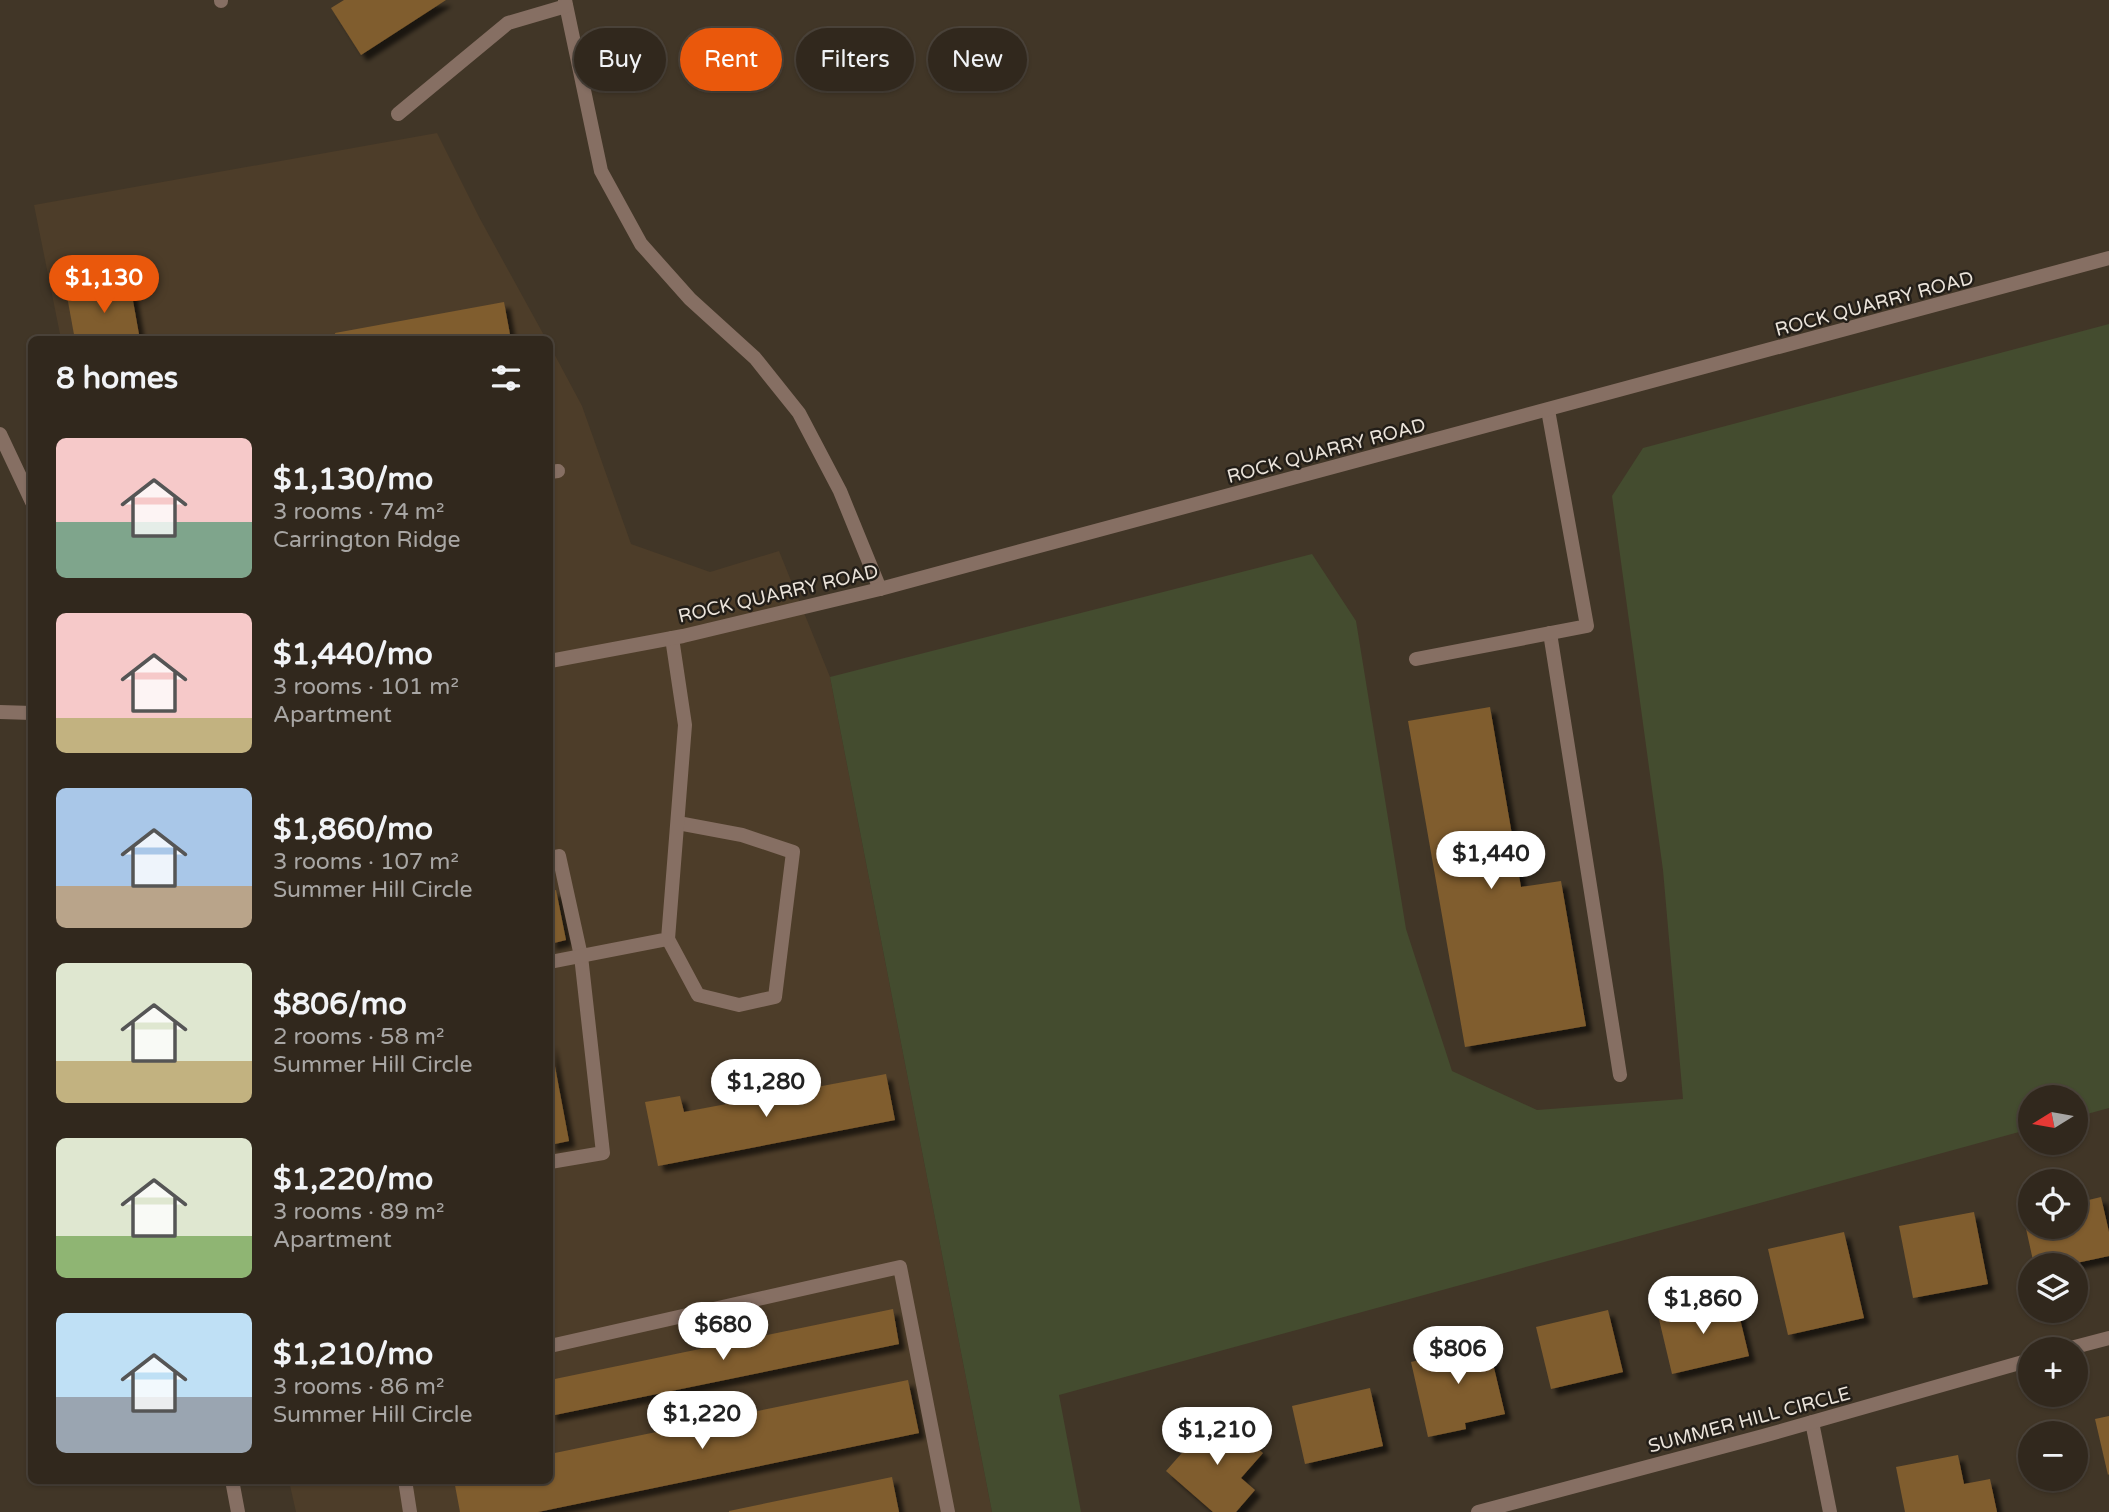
<!DOCTYPE html>
<meta charset="utf-8">
<style>
:root{--surface:#31281d;--page:#3d342a;--text:#f1f3f6;--muted:#a8a6a4;--line:#4c443b;--accent:#ea580c}
body{margin:0;font-family:"Varela Round",sans-serif;background:var(--page);color:var(--text);height:100vh;display:flex;flex-direction:column;font-size:26px;white-space:nowrap}
*{box-sizing:border-box;margin:0}
p{font-size:23px;color:var(--muted)}
.icon{flex:none;width:38px;height:38px;fill:none;stroke:currentColor;stroke-width:2;stroke-linecap:round;stroke-linejoin:round}
.map{position:relative;flex:1;overflow:hidden}
.side{position:absolute;left:28px;top:336px;width:525px;height:1148px;display:flex;flex-direction:column;background:var(--surface);border-radius:10px;box-shadow:0 2px 5px #0004,0 0 0 2px var(--line)}
.side>*{flex:none}
.guide{position:absolute;left:574px;top:28px;width:665px;height:63px;display:flex;gap:14px}
.needle{width:46px;rotate:259deg}
.fabs{position:absolute;left:2018px;top:1085px;display:grid;gap:14px}
.fabs a{display:grid;place-items:center;width:70px;height:70px;border-radius:50%;background:var(--surface);box-shadow:0 2px 5px #0004,0 0 0 2px var(--line);font-size:35px}
.price{position:absolute;translate:-50% -60px;padding:0 16px;border-radius:24px;background:#fff;color:#222;font-size:23px;line-height:46px;filter:drop-shadow(0 2px 4px #0008)}
.price::after{content:'';position:absolute;left:50%;top:42px;width:21px;height:16px;margin-left:-10px;background:inherit;clip-path:polygon(0 0,100% 0,50% 100%)}
.price.active{background:var(--accent);color:#fff}
ul{padding:0;list-style:none}
li{display:flex;align-items:center;gap:21px;height:175px;padding:0 28px}
li span{display:grid;place-items:center;flex:none;width:196px;height:140px;border-radius:10px;color:#555}
li>.icon{margin-inline-start:auto}
span .icon{width:84px;height:84px;fill:#fffc;stroke-width:1}
li b{font-size:30px}
h2{display:flex;justify-content:space-between;align-items:center;height:84px;padding:0 28px;font-size:30px}
.tag{padding:0 24px;border-radius:32px;background:var(--surface);box-shadow:0 2px 5px #0004,0 0 0 2px var(--line);font-size:24px;line-height:63px}
.tag.active{background:var(--accent);color:#fff}
.map>svg:first-child{display:block}
</style>
<div class="map">
<svg width="2109" height="1512" viewBox="0 0 2109 1512">
<defs>
<filter id="shadow"><feDropShadow dx="6" dy="6" stdDeviation="2" flood-color="#0009"/></filter>
</defs>
<rect width="100%" height="100%" fill="#413627"/>
<g fill="#4d3d29">
<polygon points="437,133 479,217 546,339 61,339 34,205"/>
<polygon points="550,346 582,406 631,544 710,572 779,551 830,677 992,1512 296,1512 289,1481 550,1480"/>
</g>
<polygon fill="#444c2f" points="2109,324 2109,1108 2076,1117 2076,1097 2030,1097 2030,1129 1059,1395 1081,1512 992,1512 830,677 1312,554 1356,621 1406,929 1452,1071 1537,1110 1683,1099 1663,870 1612,496 1643,448"/>
<g fill="#805d2e" filter="url(#shadow)">
<polygon points="344,0 446,0 361,55 331,8"/>
<polygon points="130,284 140,340 75,340 67,296"/>
<polygon points="504,302 511,340 336,340 335,333"/>
<polygon points="1490,707 1521,887 1561,881 1586,1026 1465,1047 1408,721"/>
<polygon points="556,890 566,940 550,944 550,891"/>
<polygon points="550,1040 569,1141 550,1145"/>
<polygon points="886,1074 895,1120 658,1166 645,1102 680,1096 684,1112"/>
<polygon points="2101,1197 2109,1232 2109,1256 2067,1265 2034,1265 2023,1215 2030,1213 2030,1227 2076,1227 2076,1203"/>
<polygon points="1974,1212 1988,1284 1913,1298 1899,1226"/>
<polygon points="1844,1232 1864,1318 1788,1335 1768,1249"/>
<polygon points="1735,1298 1749,1356 1672,1374 1658,1315"/>
<polygon points="893,1309 899,1344 550,1416 550,1380"/>
<polygon points="1608,1310 1623,1372 1551,1389 1536,1327"/>
<polygon points="1485,1330 1505,1414 1465,1423 1466,1429 1428,1437 1411,1362 1453,1352 1450,1338"/>
<polygon points="908,1380 919,1433 538,1512 460,1512 454,1480 550,1480 550,1454"/>
<polygon points="1370,1388 1383,1446 1305,1464 1292,1406"/>
<polygon points="1217,1413 1263,1453 1241,1478 1255,1490 1236,1512 1213,1512 1166,1471"/>
<polygon points="2109,1416 2109,1474 2108,1475 2095,1419"/>
<polygon points="1958,1455 1964,1484 1990,1479 1997,1512 1905,1512 1896,1467"/>
<polygon points="892,1477 899,1512 729,1512 729,1511"/>
</g>
<g fill="none" stroke-linecap="round" stroke-linejoin="round">
<g stroke="#866f63" stroke-width="14">
<polyline points="550,472 558,471"/>
<polyline points="1550,633 1620,1075"/>
<polyline points="1416,659 1587,626 1548,410"/>
<polyline points="550,858 559,856 581,956 603,1153 550,1162"/>
<polyline points="668,939 698,995 739,1005 775,997 793,852 742,835 678,823"/>
<polyline points="550,962 668,939 685,725 672,638"/>
<polyline points="550,1346 900,1267 948,1512"/>
<polyline points="405,1480 410,1512"/>
</g>
<g stroke="#866f63" stroke-width="14">
<polyline points="565,0 601,171 641,244 690,299 755,358 799,413 840,491 880,589"/>
<polyline points="221,1 221,0"/>
<polyline points="398,114 508,23 566,6"/>
<polyline points="0,434 32,502"/>
<polyline points="2067,1349 2109,1338"/>
<polyline points="1812,1422 1830,1512"/>
<polyline points="1478,1512 1763,1436 2030,1360"/>
</g>
<g stroke="#866f63" stroke-width="14">
<polyline points="550,661 683,636 880,589 2109,258"/>
<polyline points="0,712 32,713"/>
<polyline points="232,1480 238,1512"/>
</g>
</g>
<g text-anchor="middle" stroke-width="5" stroke-linejoin="round" paint-order="stroke">
<g font-size="19" fill="#ebe4db" stroke="#231e18">
<text transform="translate(1874 303) rotate(-15)" y="7">ROCK QUARRY ROAD</text>
<text transform="translate(1326 450) rotate(-15)" y="7">ROCK QUARRY ROAD</text>
<text transform="translate(778 593) rotate(-13)" y="7">ROCK QUARRY ROAD</text>
<text transform="translate(1749 1419) rotate(-15)" y="7">SUMMER HILL CIRCLE</text>
</g>
</g>
</svg>
<div class="fabs">
<a><svg class="needle" viewBox="-14 -14 28 28"><path d="M0-13l5 13h-10z" fill="#e53935"/><path d="M0 13l5-13h-10z" fill="#a8a6a4"/></svg></a>
<a><svg class="icon" aria-label="locate" viewBox="0 0 24 24"><circle cx="12" cy="12" r="6"/><path d="M12 2v4M12 18v4M2 12h4M18 12h4"/></svg></a>
<a><svg class="icon" aria-label="layers" viewBox="0 0 24 24"><path d="M12 4l9 5-9 5-9-5zM3 14l9 5 9-5"/></svg></a>
<a>+</a>
<a>−</a>
</div>
<b class="price active" style="left:104px;top:315px">$1,130</b>
<b class="price" style="left:1491px;top:891px">$1,440</b>
<b class="price" style="left:766px;top:1119px">$1,280</b>
<b class="price" style="left:1703px;top:1336px">$1,860</b>
<b class="price" style="left:723px;top:1362px">$680</b>
<b class="price" style="left:1458px;top:1386px">$806</b>
<b class="price" style="left:702px;top:1451px">$1,220</b>
<b class="price" style="left:1217px;top:1467px">$1,210</b>
<div class="guide">
<a class="tag">Buy</a>
<a class="tag active">Rent</a>
<a class="tag">Filters</a>
<a class="tag">New</a>
</div>
<section class="side">
<h2>8 homes<svg class="icon" aria-label="filters" viewBox="0 0 24 24"><path d="M4 7h16M4 17h16"/><circle cx="9" cy="7" r="2"/><circle cx="15" cy="17" r="2"/></svg></h2>
<ul>
<li><span style="background:linear-gradient(#f6c9c9 60%,#7fa58c 0)"><svg class="icon" aria-label="home" viewBox="0 0 24 24"><path d="M3 11l9-7 9 7M6 9v11h12V9"/></svg></span><div><b>$1,130/mo</b><p>3 rooms · 74 m²</p><p>Carrington Ridge</p></div></li>
<li><span style="background:linear-gradient(#f6c9c9 75%,#c2b280 0)"><svg class="icon" aria-label="home" viewBox="0 0 24 24"><path d="M3 11l9-7 9 7M6 9v11h12V9"/></svg></span><div><b>$1,440/mo</b><p>3 rooms · 101 m²</p><p>Apartment</p></div></li>
<li><span style="background:linear-gradient(#a9c7e8 70%,#b9a48a 0)"><svg class="icon" aria-label="home" viewBox="0 0 24 24"><path d="M3 11l9-7 9 7M6 9v11h12V9"/></svg></span><div><b>$1,860/mo</b><p>3 rooms · 107 m²</p><p>Summer Hill Circle</p></div></li>
<li><span style="background:linear-gradient(#dfe7d0 70%,#c2b280 0)"><svg class="icon" aria-label="home" viewBox="0 0 24 24"><path d="M3 11l9-7 9 7M6 9v11h12V9"/></svg></span><div><b>$806/mo</b><p>2 rooms · 58 m²</p><p>Summer Hill Circle</p></div></li>
<li><span style="background:linear-gradient(#dfe7d0 70%,#8fb573 0)"><svg class="icon" aria-label="home" viewBox="0 0 24 24"><path d="M3 11l9-7 9 7M6 9v11h12V9"/></svg></span><div><b>$1,220/mo</b><p>3 rooms · 89 m²</p><p>Apartment</p></div></li>
<li><span style="background:linear-gradient(#bfe0f5 60%,#9aa5b1 0)"><svg class="icon" aria-label="home" viewBox="0 0 24 24"><path d="M3 11l9-7 9 7M6 9v11h12V9"/></svg></span><div><b>$1,210/mo</b><p>3 rooms · 86 m²</p><p>Summer Hill Circle</p></div></li>
</ul>
</section>
</div>
